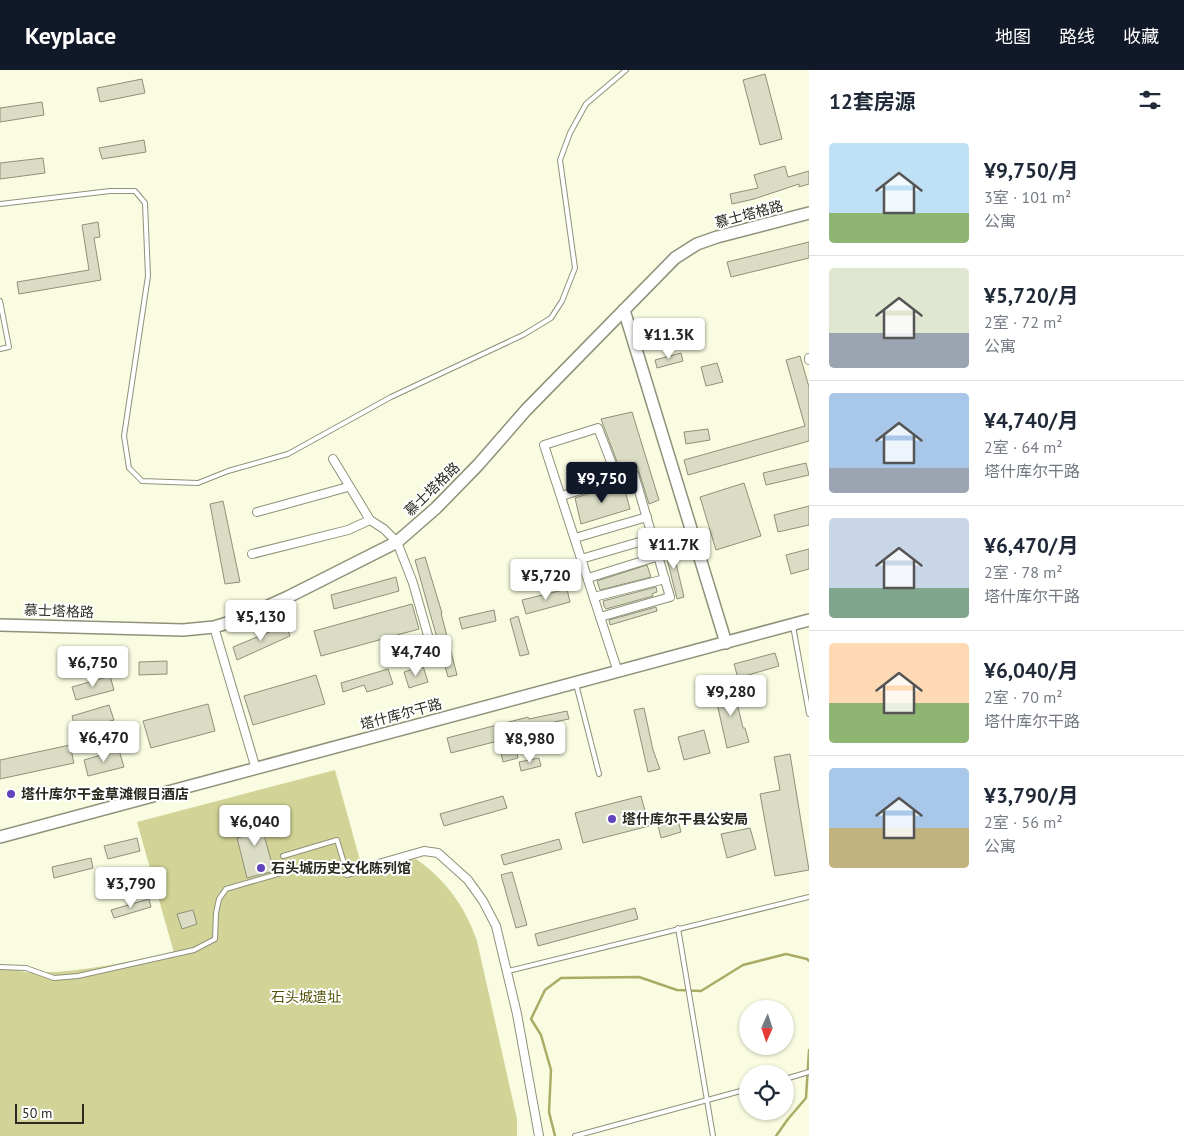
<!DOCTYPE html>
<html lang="zh">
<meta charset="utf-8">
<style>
:root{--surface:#fff;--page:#f2f2f3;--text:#1f2937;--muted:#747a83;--line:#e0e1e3;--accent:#111827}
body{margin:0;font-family:"PT Sans","Noto Sans SC",sans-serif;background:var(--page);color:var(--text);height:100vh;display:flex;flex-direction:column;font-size:19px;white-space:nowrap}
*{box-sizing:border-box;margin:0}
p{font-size:16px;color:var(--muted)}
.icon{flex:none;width:28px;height:28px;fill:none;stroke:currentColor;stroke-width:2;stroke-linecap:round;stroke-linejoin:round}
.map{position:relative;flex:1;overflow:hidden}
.panel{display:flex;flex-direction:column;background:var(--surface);width:375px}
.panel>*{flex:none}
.needle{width:32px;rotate:183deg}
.tools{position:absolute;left:739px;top:930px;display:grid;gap:10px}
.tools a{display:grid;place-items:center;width:55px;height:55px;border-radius:50%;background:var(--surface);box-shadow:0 1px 4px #0004;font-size:25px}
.scale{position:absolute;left:15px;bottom:12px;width:69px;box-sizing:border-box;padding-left:5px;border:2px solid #2a2a21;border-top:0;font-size:14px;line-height:18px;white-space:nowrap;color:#2a2a21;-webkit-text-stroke:4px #fff;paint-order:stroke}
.price{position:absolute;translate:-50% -42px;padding:0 11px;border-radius:5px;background:#fff;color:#222;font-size:16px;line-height:32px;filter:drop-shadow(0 1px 2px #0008)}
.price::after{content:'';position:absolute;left:50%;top:30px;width:15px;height:11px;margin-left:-8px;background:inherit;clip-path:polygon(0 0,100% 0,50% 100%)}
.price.current{background:var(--accent);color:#fff}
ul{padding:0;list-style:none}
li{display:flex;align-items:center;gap:15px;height:125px;padding:0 20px}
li+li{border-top:1px solid var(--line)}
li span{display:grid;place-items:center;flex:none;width:140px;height:100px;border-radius:5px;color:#555}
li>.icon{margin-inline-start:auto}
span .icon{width:60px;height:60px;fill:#fffc;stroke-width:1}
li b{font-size:21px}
h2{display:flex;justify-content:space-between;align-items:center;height:60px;padding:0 20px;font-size:21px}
header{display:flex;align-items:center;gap:30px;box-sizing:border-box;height:70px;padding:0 25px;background:var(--accent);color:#fff}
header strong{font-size:24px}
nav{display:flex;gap:28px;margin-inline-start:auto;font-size:18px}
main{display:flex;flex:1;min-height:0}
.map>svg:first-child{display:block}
</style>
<header>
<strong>Keyplace</strong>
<nav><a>地图</a><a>路线</a><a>收藏</a></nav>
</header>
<main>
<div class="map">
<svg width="809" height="1066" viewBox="0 0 809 1066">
<rect width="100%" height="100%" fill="#fafce2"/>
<path fill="#d2d497" d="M335,700L363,801L394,792L416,789C446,810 465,836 477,871L517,1049V1066H0V895C8,897 18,901 26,902C71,905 129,891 174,883L137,752Z"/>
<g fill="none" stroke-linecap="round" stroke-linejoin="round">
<g stroke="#aaac66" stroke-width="2.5">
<polyline points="555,1066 549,1042 551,1000 541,965 531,949 545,920 561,908 639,907 677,920 701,921 743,895 786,884 807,889 809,891"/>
<polyline points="776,1066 788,1049 806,1028 809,980"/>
</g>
</g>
<g fill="#dbdcc4" stroke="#8f9079">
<polygon points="765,4 782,69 760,75 743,10"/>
<polygon points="142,9 145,23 100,32 97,18"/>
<polygon points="42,32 44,45 0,52 0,38"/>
<polygon points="144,70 146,82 102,89 99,78"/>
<polygon points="43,88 45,103 0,109 0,93"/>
<polygon points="785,96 788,107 809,101 809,114 799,117 799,114 754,129 732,134 730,124 758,118 754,105"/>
<polygon points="98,152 100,167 94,168 101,210 19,224 17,212 89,200 82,155"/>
<polygon points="809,172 809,188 731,207 727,192"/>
<polygon points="681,283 683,291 657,298 655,290"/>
<polygon points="800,286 809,317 809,371 688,405 684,390 805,356 786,290"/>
<polygon points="717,293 723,312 706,316 701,297"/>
<polygon points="632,342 659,430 649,434 636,392 619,397 601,349"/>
<polygon points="708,359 710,370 686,374 684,362"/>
<polygon points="806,393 809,405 766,415 763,403"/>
<polygon points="623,413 630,439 581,454 575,428"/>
<polygon points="744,413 761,466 716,480 700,427"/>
<polygon points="223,431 240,512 225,514 210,434"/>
<polygon points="809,436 809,455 778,462 774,445"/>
<polygon points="671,472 684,527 677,529 663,473"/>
<polygon points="809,479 809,499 791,504 786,485"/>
<polygon points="425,487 442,543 441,543 457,605 448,607 415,490"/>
<polygon points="647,495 651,507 600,520 597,511"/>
<polygon points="396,507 399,521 334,539 331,525"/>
<polygon points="656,517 657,522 652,524 653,526 606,539 604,536 603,531"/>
<polygon points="567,519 570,532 526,544 522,530"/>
<polygon points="412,534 419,559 321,586 314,561"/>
<polygon points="656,537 657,541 610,555 609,550"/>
<polygon points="494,540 496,551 462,559 459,548"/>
<polygon points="518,546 529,584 520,586 510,549"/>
<polygon points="286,555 290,566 237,590 233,577"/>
<polygon points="775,583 779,596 738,608 734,594"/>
<polygon points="167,591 167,604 139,605 139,592"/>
<polygon points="423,596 428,612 409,618 404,602"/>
<polygon points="388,599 393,614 367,622 364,615 343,622 341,613"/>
<polygon points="316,605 325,634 253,655 244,626"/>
<polygon points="110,606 114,620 76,630 72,617"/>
<polygon points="733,616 743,658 745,658 749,672 727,678 714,620"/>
<polygon points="208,634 215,661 151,678 143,651"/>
<polygon points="109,635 114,650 76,661 72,646"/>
<polygon points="644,638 653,680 660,699 648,702 634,640"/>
<polygon points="567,641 569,649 531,657 532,663 514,667 518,688 503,692 498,671 451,683 447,668 528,647 529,649"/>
<polygon points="704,660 710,683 684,690 678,667"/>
<polygon points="70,675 74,693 0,709 0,690"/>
<polygon points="119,680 124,697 88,706 84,690"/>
<polygon points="790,684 809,800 775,806 760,724 780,720 774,687"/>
<polygon points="539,688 541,696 521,701 519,692"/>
<polygon points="503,726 507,738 444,756 440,744"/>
<polygon points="641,726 649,756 583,773 575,743"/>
<polygon points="257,740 274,801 247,808 237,768 248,765 242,745"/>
<polygon points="677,746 681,762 661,768 657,751"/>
<polygon points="750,758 756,779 727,788 721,764"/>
<polygon points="137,768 140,781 108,789 104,776"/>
<polygon points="559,769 562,779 504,795 501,785"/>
<polygon points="91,788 93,798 54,808 52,797"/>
<polygon points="512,802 527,855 516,858 501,805"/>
<polygon points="149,829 151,837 114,848 111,840"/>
<polygon points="635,838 638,849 538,876 535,864"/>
<polygon points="193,840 197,854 182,859 177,844"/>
</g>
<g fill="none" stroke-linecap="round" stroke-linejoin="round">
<g stroke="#90917a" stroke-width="6">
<g id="lane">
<polyline points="0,134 110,121 135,121 145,133 148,206 124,366 129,398 142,411 198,413 228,401 288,384 391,327 523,265 551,248 562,231 575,198 560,90 570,63 586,34 626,0"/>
<polyline points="0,231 9,277 0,279"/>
<polyline points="793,556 809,644"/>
<polyline points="576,614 599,704"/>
<polyline points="283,786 337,770 347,803"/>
<polyline points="678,858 713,1066"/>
<polyline points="0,897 26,898 54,908 78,906 194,880 215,869 216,843 219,829 226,819 288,801"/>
<polyline points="508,901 809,827"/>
<polyline points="785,1009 809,1002"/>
<polyline points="575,1066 748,1019"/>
</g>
</g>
<g stroke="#90917a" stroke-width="10">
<g id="street">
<polyline points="809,288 809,290"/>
<polyline points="333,389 370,450 384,459 397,472 413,513 435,590"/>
<polyline points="561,426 634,404 670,527 600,547"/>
<polyline points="257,442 348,417"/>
<polyline points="575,468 647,447"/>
<polyline points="252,484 348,460 370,450"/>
<polyline points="581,489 653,468"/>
<polyline points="588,508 659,486"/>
<polyline points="594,527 665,509"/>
<polyline points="214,557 256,699"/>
<polyline points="618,602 544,375 598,358 618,410"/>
<polyline points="347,803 424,781 438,783 468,810 483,831 496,856 517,944 539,1066"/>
</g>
</g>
<g stroke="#90917a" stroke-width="14">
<g id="secondary">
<polyline points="624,240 726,573"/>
<polyline points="0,555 183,560 214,557 237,550 288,527 397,472 436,438 478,395 526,340 675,188 697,174 717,167 809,143"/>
<polyline points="0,767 809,550"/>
</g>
</g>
<use href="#lane" stroke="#fff" stroke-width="4"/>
<use href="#street" stroke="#fff" stroke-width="8"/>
<use href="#secondary" stroke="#fff" stroke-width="11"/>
</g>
<g fill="#6243bc" stroke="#fff" stroke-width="2">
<circle cx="11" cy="724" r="5"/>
<circle cx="612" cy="749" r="5"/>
<circle cx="261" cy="798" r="5"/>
</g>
<g text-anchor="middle" stroke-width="4" stroke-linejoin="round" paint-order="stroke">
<g font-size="14" fill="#2a2a21" stroke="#fff">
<text transform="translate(749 144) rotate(-15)" y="5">慕士塔格路</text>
<text transform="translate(432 419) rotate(-44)" y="5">慕士塔格路</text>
<text transform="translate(59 541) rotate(2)" y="5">慕士塔格路</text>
<text transform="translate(401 644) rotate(-15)" y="5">塔什库尔干路</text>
</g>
<g font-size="14" font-weight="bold" fill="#2a2a21" stroke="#fff" text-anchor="start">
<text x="21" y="729">塔什库尔干金草滩假日酒店</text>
<text x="622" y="754">塔什库尔干县公安局</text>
<text x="271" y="803">石头城历史文化陈列馆</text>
</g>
<g font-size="14" fill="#525208" stroke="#fff">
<text x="306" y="932">石头城遗址</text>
</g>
</g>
</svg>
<div class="tools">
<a><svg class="needle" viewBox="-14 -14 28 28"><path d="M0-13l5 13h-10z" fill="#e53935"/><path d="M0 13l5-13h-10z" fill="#747a83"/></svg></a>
<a><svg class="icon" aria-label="locate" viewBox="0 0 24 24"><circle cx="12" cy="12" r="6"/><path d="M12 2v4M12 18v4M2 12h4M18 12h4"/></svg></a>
</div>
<div class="scale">50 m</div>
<b class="price" style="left:669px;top:290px">¥11.3K</b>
<b class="price current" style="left:602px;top:434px">¥9,750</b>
<b class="price" style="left:674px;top:500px">¥11.7K</b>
<b class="price" style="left:546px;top:531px">¥5,720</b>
<b class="price" style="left:261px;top:572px">¥5,130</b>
<b class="price" style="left:416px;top:607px">¥4,740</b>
<b class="price" style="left:93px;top:618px">¥6,750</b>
<b class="price" style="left:731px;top:647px">¥9,280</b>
<b class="price" style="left:104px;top:693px">¥6,470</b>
<b class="price" style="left:530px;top:694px">¥8,980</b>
<b class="price" style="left:255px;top:777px">¥6,040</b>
<b class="price" style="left:131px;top:839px">¥3,790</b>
</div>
<section class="panel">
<h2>12套房源<svg class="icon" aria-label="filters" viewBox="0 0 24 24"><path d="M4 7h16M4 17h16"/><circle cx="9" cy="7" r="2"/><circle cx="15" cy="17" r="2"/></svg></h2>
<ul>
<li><span style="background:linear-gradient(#bfe0f5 70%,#8fb573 0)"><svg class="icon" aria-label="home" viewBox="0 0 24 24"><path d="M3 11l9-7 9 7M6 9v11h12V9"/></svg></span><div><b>¥9,750/月</b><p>3室 · 101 m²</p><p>公寓</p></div></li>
<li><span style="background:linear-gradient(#dfe7d0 65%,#9aa5b1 0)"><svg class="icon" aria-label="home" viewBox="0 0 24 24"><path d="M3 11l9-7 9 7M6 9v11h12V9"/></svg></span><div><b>¥5,720/月</b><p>2室 · 72 m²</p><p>公寓</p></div></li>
<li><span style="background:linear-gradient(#a9c7e8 75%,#9aa5b1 0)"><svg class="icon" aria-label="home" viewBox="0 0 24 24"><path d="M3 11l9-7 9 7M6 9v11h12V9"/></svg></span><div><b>¥4,740/月</b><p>2室 · 64 m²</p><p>塔什库尔干路</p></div></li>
<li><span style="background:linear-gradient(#c9d6e8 70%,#7fa58c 0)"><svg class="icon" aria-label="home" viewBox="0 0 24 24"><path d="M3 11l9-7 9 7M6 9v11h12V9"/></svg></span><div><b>¥6,470/月</b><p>2室 · 78 m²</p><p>塔什库尔干路</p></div></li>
<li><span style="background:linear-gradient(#ffd9b3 60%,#8fb573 0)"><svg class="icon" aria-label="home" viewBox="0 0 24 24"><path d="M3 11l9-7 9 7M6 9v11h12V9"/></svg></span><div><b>¥6,040/月</b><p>2室 · 70 m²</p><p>塔什库尔干路</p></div></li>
<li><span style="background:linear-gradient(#a9c7e8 60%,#c2b280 0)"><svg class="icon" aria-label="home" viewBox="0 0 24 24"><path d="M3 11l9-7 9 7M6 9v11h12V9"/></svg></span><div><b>¥3,790/月</b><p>2室 · 56 m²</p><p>公寓</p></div></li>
</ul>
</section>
</main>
